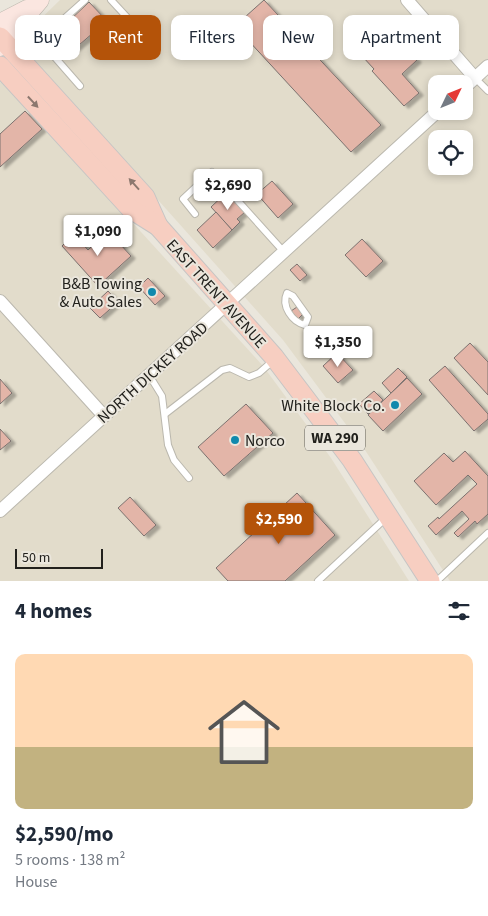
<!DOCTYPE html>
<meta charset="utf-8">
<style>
:root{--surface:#fff;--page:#f2f2f3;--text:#1f2937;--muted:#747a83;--line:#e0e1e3;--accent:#b45309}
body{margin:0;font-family:"Source Sans 3",sans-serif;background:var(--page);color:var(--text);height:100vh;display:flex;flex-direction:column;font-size:19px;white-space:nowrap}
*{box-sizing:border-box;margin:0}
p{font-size:16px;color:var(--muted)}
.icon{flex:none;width:28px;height:28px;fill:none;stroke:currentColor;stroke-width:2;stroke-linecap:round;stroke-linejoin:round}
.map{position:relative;height:581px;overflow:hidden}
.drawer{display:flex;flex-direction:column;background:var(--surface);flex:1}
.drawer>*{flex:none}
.guide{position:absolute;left:15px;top:15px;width:459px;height:45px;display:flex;gap:10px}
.needle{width:32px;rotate:47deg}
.buttons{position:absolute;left:428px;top:75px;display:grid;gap:10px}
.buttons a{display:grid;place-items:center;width:45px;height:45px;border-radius:10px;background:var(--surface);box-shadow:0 2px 8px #0003;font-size:25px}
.scale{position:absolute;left:15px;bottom:12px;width:88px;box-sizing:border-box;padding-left:5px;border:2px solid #22211d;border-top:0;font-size:14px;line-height:18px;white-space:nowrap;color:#22211d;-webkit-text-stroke:4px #eae6dc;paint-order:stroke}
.price{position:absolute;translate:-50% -42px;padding:0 11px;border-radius:5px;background:#fff;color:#222;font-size:16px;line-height:32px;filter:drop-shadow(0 1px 2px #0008)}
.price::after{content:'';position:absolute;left:50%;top:30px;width:15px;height:11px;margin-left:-8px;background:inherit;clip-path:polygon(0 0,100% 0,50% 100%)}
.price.current{background:var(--accent);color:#fff}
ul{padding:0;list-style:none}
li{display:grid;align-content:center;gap:10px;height:265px;padding:0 15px}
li+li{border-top:1px solid var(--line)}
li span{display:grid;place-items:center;height:155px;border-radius:10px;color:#555}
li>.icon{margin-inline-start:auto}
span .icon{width:90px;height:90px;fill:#fffc;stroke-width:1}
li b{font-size:21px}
h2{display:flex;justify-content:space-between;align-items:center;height:60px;padding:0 15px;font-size:21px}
.chip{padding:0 18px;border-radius:10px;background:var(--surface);box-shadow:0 2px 8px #0003;font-size:18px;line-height:45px}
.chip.current{background:var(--accent);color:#fff}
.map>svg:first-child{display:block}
</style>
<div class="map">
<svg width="488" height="581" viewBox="0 0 488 581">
<defs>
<filter id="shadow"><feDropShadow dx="4.5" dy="2.5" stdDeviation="1" flood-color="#0004"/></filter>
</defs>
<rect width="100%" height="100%" fill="#eae6dc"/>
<g fill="#e2dccb" fill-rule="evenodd">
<path d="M60,0H488V74L485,77L488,80V581H450L365,450L283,340L26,52L23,44L27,32ZM436,84H464V111H436ZM436,139H464V166H436Z"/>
<polygon points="0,82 10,88 263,366 331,458 409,581 0,581"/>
</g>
<g fill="#e3b5a8" stroke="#7c726f" filter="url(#shadow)">
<polygon points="264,0 381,125 351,152 235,26"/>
<polygon points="89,2 107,21 72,51 57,35 70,24 68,22"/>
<polygon points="390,31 417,60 402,74 419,93 404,106 372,71 374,69 362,56"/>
<polygon points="25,111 42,129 0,167 0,134"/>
<polygon points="272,181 293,204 278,218 257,194"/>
<polygon points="227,192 245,212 237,219 240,222 232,230 211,207"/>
<polygon points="216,212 232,230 213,248 197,230"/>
<polygon points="108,231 131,256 98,286 62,246 74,234 88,250"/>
<polygon points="362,239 383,261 366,277 345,255"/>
<polygon points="297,264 307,275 300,281 290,270"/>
<polygon points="148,278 165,296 155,305 139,287"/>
<polygon points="108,291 118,302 100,318 90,308"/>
<polygon points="297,307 303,314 298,319 291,311"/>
<polygon points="470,343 488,362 488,395 454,358"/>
<polygon points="337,353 353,370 338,383 323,366"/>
<polygon points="445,366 488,414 488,419 474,431 429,380"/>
<polygon points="398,368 407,377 391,393 382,383"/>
<polygon points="407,378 422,394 383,431 368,415"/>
<polygon points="0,379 12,393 0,404"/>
<polygon points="374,391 383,400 368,414 359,404"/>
<polygon points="246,404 273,433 224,476 198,447"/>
<polygon points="0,429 11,441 0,450"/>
<polygon points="465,451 488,476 488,514 477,524 475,521 458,537 454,533 469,519 462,511 436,535 428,526 438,517 439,519 477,484 468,475 436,505 414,481 444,453 453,462"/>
<polygon points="297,493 335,535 285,581 228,581 216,568"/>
<polygon points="130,497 156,525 144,536 118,508"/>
</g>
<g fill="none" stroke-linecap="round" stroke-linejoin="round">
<g stroke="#bbb8ae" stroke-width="8">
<g id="lane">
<polyline points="111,0 137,28"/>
<polyline points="475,78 488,91"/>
<polyline points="80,86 45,46 47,34 85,0"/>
<polyline points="195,214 183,199 212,172 284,252"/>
<path d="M287,293L293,296L308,317L305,325C292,322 281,306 287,293Z"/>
<polyline points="149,375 162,396 168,445 174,460 189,478"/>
<polyline points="165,414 222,370 230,368 249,377 259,373 275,359"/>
<polyline points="318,581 387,517"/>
<polyline points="437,581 488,533"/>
</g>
</g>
<g stroke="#bbb8ae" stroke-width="14">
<g id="street">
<polyline points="407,0 475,78"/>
<polyline points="464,88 488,66"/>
<polyline points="0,301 104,416"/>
<polyline points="0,511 438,111"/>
</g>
</g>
<g stroke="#bbb8ae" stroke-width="19">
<g id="secondary">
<polyline points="0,23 27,9"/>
<polyline points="0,47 40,0"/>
</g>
</g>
<g stroke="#c6c5c4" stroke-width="21">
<g id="primary">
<polyline points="0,37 145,197 158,226"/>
<polyline points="0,66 131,209 158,226 274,357 352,460 430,581"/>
</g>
</g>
<use href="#lane" stroke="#fff" stroke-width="6"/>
<use href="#street" stroke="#fff" stroke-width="12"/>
<use href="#secondary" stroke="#fbe6e0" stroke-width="18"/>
<use href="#primary" stroke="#f7cec1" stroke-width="19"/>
</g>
<defs><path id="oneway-solid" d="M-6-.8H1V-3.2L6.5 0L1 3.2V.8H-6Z" transform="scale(1.25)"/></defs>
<g fill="#8c786f">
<use href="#oneway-solid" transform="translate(33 102) rotate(47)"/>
<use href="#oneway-solid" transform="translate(134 184) rotate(-132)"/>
</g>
<g fill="#1089ad" stroke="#eae6dc" stroke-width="2">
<circle cx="152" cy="292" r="5"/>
<circle cx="395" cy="405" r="5"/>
<circle cx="235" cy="440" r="5"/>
</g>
<g text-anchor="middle" stroke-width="4" stroke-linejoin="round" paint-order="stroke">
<rect fill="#eae6dc" stroke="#5e5c56" stroke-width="1" x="305" y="425.5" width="60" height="25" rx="4"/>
<g font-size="15" font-weight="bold" fill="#22211d">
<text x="335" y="443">WA 290</text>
</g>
<g font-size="16" fill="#22211d" stroke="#eae6dc" text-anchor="end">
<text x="142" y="289">B&amp;B Towing<tspan x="142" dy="18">&amp; Auto Sales</tspan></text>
<text x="385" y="411">White Block Co.</text>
<text x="245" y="446" text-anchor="start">Norco</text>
</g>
<g font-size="16" fill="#22211d" stroke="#eae6dc">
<text transform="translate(217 293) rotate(48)" y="6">EAST TRENT AVENUE</text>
<text transform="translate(152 372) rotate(-42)" y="6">NORTH DICKEY ROAD</text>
</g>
</g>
</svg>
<div class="buttons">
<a><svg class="needle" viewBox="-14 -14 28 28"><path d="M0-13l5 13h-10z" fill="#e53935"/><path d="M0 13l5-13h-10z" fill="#747a83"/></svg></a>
<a><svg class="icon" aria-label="locate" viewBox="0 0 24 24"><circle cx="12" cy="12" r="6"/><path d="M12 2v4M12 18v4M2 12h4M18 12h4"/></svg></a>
</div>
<div class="scale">50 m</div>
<b class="price" style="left:228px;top:211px">$2,690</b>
<b class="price" style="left:98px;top:257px">$1,090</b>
<b class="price" style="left:338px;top:368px">$1,350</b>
<b class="price current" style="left:279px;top:545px">$2,590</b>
<div class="guide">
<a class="chip">Buy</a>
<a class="chip current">Rent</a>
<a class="chip">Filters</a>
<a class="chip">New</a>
<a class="chip">Apartment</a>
</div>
</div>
<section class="drawer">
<h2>4 homes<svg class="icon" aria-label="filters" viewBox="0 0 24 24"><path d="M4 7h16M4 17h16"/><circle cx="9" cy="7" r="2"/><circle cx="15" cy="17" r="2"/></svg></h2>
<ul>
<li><span style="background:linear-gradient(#ffd9b3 60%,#c2b280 0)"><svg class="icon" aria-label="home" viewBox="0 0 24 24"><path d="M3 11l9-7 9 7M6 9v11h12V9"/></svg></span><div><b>$2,590/mo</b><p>5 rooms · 138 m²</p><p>House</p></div></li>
</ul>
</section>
